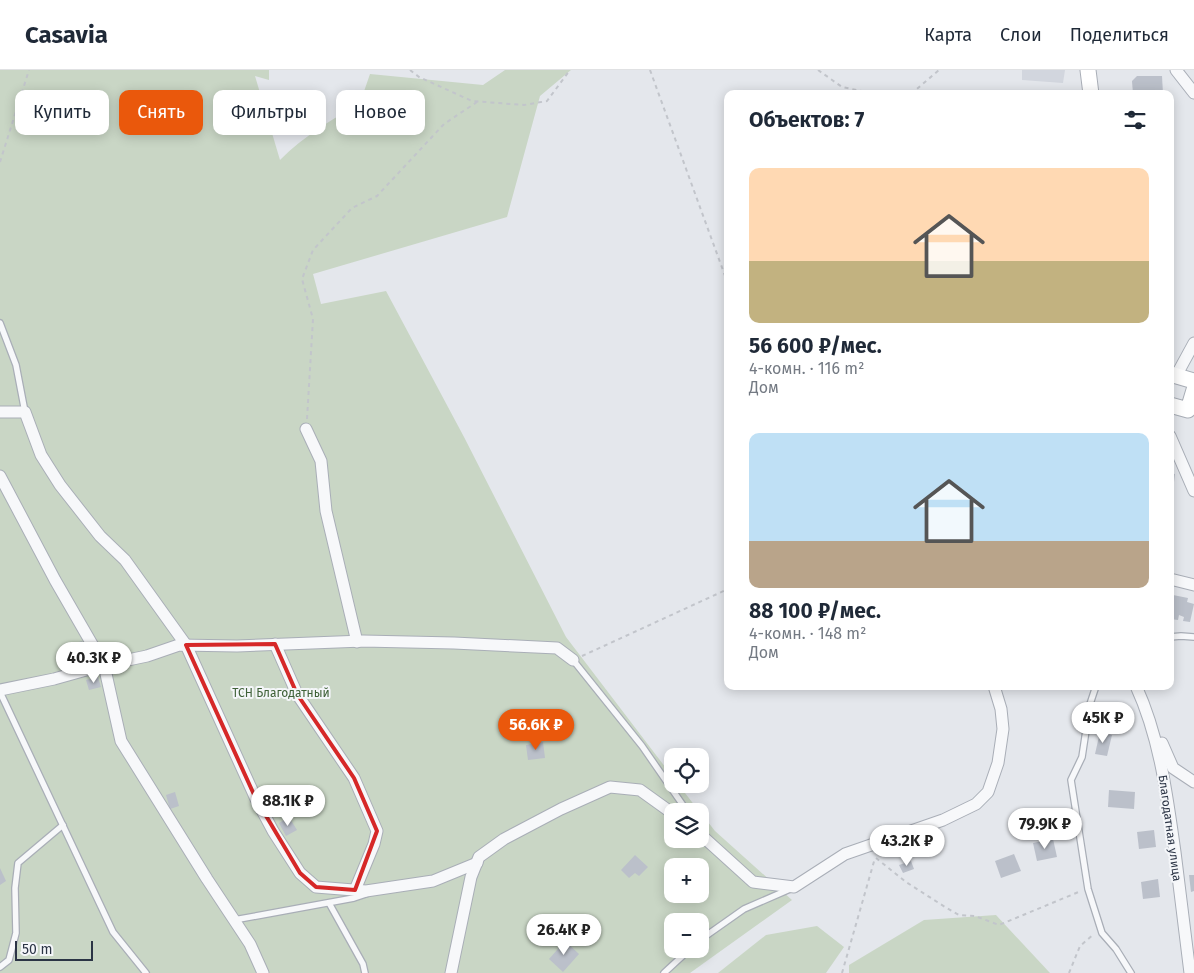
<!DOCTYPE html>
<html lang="ru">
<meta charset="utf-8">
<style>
:root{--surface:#fff;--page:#f6f6f7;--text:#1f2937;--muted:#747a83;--line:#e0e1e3;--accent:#ea580c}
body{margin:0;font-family:"Fira Sans",sans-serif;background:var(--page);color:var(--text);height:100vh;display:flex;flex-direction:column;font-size:19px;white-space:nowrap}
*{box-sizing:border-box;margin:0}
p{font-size:16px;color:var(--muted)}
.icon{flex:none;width:28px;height:28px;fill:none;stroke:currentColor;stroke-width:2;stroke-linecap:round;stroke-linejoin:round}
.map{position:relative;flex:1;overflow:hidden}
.side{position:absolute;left:724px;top:20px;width:450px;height:600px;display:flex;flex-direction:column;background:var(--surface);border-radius:10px;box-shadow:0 2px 12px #0003}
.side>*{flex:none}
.hud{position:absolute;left:15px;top:20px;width:475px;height:45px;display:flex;gap:10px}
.fabs{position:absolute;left:664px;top:678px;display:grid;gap:10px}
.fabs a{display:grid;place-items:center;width:45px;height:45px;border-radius:10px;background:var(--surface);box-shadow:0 2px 12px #0003;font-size:25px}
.scale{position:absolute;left:15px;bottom:12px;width:78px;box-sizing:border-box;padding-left:5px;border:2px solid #2b3445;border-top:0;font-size:14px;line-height:18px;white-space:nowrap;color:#2b3445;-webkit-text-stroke:4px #f4f6f9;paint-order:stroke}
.price{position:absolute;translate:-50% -42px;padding:0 11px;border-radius:18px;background:#fff;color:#222;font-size:16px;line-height:32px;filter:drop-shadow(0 1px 2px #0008)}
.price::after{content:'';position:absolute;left:50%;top:30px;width:15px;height:11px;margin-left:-8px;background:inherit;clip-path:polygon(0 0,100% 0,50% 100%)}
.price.active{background:var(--accent);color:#fff}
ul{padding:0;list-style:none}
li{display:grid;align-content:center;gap:10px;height:265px;padding:0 25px}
li span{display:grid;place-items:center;height:155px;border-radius:10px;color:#555}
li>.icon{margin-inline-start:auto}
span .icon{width:90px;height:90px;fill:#fffc;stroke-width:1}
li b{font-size:21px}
h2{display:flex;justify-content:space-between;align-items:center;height:60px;padding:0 25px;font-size:21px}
.tag{padding:0 18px;border-radius:10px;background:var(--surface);box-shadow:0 2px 12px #0003;font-size:18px;line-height:45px}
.tag.active{background:var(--accent);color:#fff}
header{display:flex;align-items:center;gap:30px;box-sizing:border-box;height:70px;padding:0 25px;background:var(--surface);border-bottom:1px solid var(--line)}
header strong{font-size:24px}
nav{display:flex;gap:28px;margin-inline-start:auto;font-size:18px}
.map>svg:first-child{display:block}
</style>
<header>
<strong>Casavia</strong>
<nav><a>Карта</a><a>Слои</a><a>Поделиться</a></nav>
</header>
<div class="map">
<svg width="1194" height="903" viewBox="0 0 1194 903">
<rect width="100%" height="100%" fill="#e4e7ec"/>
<polygon fill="#d2d6de" points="1022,0 1065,0 1063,13 1022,10"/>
<g fill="#c9d6c5" fill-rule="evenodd">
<path d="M0,0H269V10L255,6L280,90C304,66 331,50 360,33L370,4L483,15L505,0H571L540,26L507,147L313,204L321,234L386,221L464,367L566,567L672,706V714H678L699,741H672V769H700V742L715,761L792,830L690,903H0ZM672,796H700V824H672ZM672,851H700V879H672Z"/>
<polygon points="996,845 1050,903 849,903 849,895 924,850"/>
<polygon points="817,856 844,877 826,903 718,903 766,865"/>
</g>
<g fill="#bbc0ca">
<polygon points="1137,6 1162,6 1163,24 1133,24 1132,11"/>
<polygon points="1170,403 1175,404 1171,436 1170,436"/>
<polygon points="1173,525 1188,528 1187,532 1194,534 1190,552 1183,551 1184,547 1179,545 1178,550 1170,549"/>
<polygon points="82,571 84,579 70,584 67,576"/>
<polygon points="98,607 101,617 89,620 86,610"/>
<polygon points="1094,632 1104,633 1103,649 1093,648"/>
<polygon points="1100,662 1112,665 1107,686 1095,684"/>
<polygon points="543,672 545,688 528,690 526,675"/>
<polygon points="1109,720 1135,722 1134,739 1108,737"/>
<polygon points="175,722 179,736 170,739 166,725"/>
<polygon points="289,747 297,760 286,766 279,753"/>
<polygon points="1154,760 1156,777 1139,779 1137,762"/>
<polygon points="1053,769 1057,787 1037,791 1033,773"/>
<polygon points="1014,784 1021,801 1001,808 995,791"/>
<polygon points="635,785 648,797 639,806 635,803 629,808 621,800"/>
<polygon points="911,791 914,799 903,803 899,795"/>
<polygon points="0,798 6,811 0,815"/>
<polygon points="1189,805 1194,805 1194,821 1191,822"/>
<polygon points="1158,809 1160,827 1143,829 1141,812"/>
<polygon points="565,871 579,884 563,902 549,889"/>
</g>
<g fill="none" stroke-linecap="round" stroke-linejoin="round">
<g stroke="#a9aeb7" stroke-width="8">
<g id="lane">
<polyline points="0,253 16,295 25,342"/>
<polyline points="1170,567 1181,566 1194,567"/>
<polyline points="573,590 642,676 687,741"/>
<polyline points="1096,616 1090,634 1082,687 1071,710 1088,819 1102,863 1116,879 1131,903"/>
<polyline points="0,622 113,862 146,903"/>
<polyline points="329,833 363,894 365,903"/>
<polyline points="234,850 354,828 366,824"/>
<polyline points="700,870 744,839 790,819"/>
<polyline points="0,897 9,890 16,863 15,818 18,793 63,755"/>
<polyline points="664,903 690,879"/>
</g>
</g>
<g stroke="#a9aeb7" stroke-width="13">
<g id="street">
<polyline points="1176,0 1194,23"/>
<polyline points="1176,306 1194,273"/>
<polyline points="0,342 25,342 41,385 60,415 100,466 125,490 186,575 256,729 273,761 300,803 316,817 366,821 433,811 477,793"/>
<polyline points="306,359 321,391 326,441 357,572"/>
<polyline points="1170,366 1194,421"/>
<polyline points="0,406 55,510 104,595 121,671 207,809 250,874 263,903"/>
<polyline points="1170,509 1194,515"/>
<polyline points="275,574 297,624 354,708 377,761 374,774 355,820"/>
<path d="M1136,616C1160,668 1167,726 1175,782C1180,822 1185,863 1190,903"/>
<polyline points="0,620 54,609 104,595 147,586 179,575 237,576 363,571 454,573 557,578 573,590"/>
<polyline points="1162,673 1173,698 1194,712"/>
<polyline points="700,764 753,812 794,817 845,784 943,750 976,734 988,722 998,693 1003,659 1001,639 994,616"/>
<polyline points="451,903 471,807 479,787 504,769 561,739 610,717 640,720 672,743"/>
</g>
</g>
<g stroke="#a9aeb7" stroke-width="17">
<g id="secondary">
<polyline points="1088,0 1091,24"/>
<polyline points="1170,304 1194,311"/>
<polyline points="1170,335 1188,340 1194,320"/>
</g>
</g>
<g stroke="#c2c5cb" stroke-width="2" stroke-dasharray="4 4" stroke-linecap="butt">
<polyline points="410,0 419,7 472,31 524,35 547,31 570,0"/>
<polyline points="650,0 728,214"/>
<polyline points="818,0 842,17 876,24"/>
<polyline points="911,24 939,0"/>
<polyline points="954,24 970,22 973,24"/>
<polyline points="0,92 29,0"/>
<polyline points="307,349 313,249 302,209 313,180 352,138 377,126 444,54 477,32"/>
<polyline points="582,586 728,519"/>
<polyline points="876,788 906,812 945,837 959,845 975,846 999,855 1081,821"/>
<polyline points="842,903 875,788"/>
<polyline points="1069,903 1080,876 1094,864"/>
</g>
<use href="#lane" stroke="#f7f8fa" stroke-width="5.5"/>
<use href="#street" stroke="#f7f8fa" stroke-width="11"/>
<use href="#secondary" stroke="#fff" stroke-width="15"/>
</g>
<path fill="none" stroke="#d62828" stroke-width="4" stroke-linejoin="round" d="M275,574L297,624L354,708L377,761L355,820L316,817L300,803L256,729L186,575Z"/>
<g text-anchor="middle" stroke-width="4" stroke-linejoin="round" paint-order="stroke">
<g font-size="12" fill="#3f6138" stroke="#f4f6f9">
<text x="281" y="627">ТСН Благодатный</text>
</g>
<g font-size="12" fill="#2b3445" stroke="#f4f6f9">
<text transform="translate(1170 758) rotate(82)" y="4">Благодатная улица</text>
</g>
</g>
</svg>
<div class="fabs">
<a><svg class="icon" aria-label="locate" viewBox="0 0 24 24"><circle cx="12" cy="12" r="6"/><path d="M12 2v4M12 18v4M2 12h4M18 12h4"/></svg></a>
<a><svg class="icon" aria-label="layers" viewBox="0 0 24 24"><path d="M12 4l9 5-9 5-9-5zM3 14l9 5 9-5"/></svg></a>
<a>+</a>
<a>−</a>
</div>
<div class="scale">50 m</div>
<b class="price" style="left:94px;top:614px">40.3K ₽</b>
<b class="price" style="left:1103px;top:674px">45K ₽</b>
<b class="price active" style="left:536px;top:681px">56.6K ₽</b>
<b class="price" style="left:288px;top:757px">88.1K ₽</b>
<b class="price" style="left:1045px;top:780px">79.9K ₽</b>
<b class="price" style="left:907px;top:797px">43.2K ₽</b>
<b class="price" style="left:564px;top:886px">26.4K ₽</b>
<div class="hud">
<a class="tag">Купить</a>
<a class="tag active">Снять</a>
<a class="tag">Фильтры</a>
<a class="tag">Новое</a>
</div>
<section class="side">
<h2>Объектов: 7<svg class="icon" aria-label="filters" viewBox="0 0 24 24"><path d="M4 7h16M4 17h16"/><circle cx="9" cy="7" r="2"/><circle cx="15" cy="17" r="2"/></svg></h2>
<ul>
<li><span style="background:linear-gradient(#ffd9b3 60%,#c2b280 0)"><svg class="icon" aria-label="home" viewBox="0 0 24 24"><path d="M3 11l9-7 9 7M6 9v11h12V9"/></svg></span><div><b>56 600 ₽/мес.</b><p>4-комн. · 116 m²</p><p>Дом</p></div></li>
<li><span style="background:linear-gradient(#bfe0f5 70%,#b9a48a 0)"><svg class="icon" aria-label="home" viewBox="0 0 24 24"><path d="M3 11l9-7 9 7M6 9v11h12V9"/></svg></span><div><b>88 100 ₽/мес.</b><p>4-комн. · 148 m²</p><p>Дом</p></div></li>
</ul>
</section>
</div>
